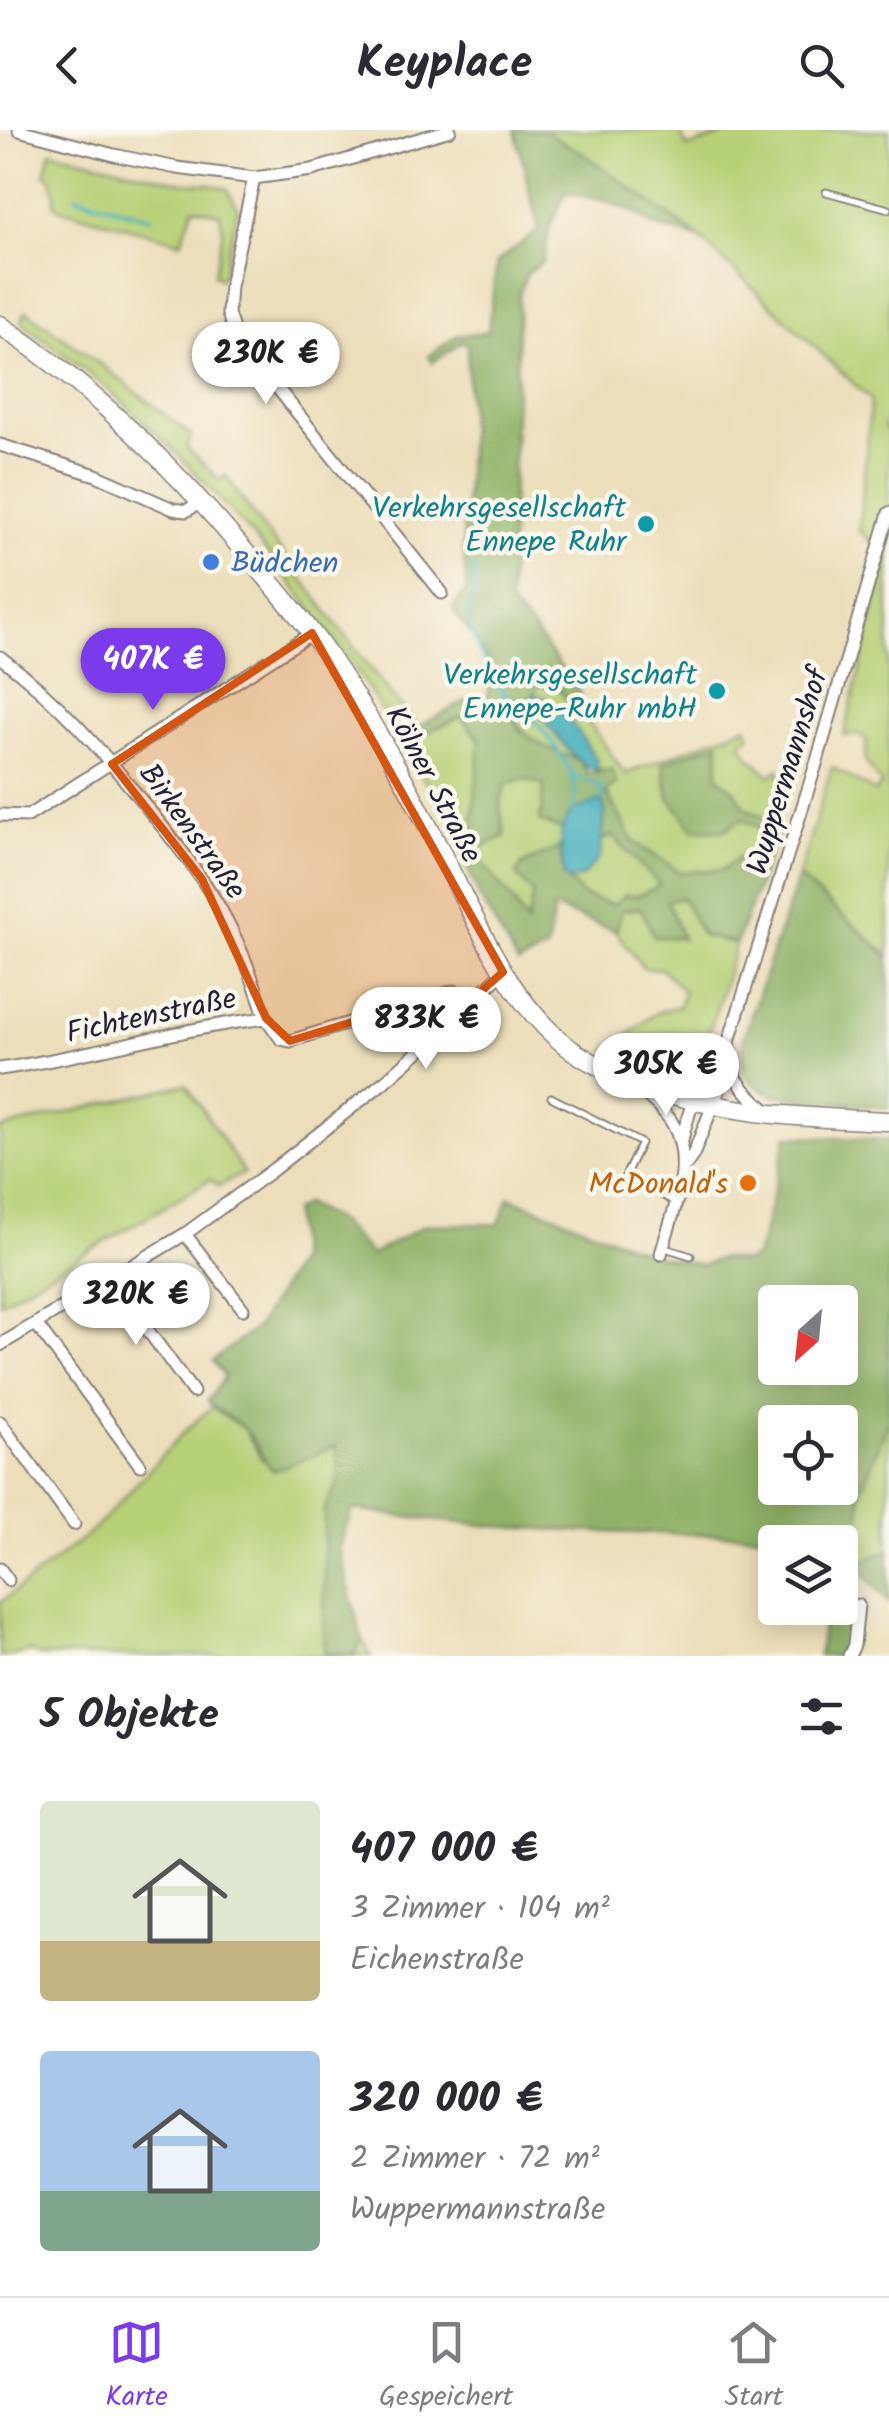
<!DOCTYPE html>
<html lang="de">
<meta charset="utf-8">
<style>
:root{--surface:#fff;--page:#f2f2f3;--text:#2b2b33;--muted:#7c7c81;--line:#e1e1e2;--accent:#7c3aed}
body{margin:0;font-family:Kalam,sans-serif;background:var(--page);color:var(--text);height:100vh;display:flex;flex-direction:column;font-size:38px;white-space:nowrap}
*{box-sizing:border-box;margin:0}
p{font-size:32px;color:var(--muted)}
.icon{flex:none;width:55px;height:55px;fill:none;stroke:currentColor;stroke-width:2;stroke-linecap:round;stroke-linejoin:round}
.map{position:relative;height:1526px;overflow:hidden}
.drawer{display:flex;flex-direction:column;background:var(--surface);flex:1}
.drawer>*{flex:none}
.needle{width:65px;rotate:207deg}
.tools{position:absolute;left:758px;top:1155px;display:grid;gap:20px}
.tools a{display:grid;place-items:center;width:100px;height:100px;border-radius:10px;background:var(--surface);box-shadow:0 5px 25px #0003;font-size:50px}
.price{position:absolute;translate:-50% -85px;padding:0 22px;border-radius:35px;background:#fff;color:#222;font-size:32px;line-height:65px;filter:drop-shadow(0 2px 5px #0008)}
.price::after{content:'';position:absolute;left:50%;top:60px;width:30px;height:22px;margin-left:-15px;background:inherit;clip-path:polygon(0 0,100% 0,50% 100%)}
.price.on{background:var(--accent);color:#fff}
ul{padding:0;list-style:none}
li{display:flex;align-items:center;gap:30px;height:250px;padding:0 40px}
li span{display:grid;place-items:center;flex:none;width:280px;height:200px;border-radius:10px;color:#555}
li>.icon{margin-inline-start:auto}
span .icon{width:120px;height:120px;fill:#fffc;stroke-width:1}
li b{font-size:42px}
h2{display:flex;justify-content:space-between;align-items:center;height:120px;padding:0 40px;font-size:42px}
header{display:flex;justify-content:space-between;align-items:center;height:130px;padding:0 40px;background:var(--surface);font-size:45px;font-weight:700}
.tab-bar{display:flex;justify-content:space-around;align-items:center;height:140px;border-top:2px solid var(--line);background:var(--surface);font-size:28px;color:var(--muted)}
.tab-bar a{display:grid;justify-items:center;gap:5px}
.tab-bar .on{color:var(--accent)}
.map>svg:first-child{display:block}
</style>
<header><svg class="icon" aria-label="back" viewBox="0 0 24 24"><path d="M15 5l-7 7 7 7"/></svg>Keyplace<svg class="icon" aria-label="search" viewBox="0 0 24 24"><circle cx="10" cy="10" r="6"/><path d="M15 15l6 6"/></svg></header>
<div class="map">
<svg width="889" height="1526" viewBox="0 0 889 1526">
<rect width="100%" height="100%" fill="#fbf7ec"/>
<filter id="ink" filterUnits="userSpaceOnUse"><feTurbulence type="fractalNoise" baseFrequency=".01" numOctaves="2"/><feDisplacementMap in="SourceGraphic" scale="20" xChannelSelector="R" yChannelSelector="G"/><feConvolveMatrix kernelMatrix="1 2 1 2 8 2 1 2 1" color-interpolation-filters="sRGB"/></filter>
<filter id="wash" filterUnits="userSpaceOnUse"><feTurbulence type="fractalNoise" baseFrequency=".0048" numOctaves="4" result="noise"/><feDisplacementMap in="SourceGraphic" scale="40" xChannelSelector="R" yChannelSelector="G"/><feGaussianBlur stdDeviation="2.25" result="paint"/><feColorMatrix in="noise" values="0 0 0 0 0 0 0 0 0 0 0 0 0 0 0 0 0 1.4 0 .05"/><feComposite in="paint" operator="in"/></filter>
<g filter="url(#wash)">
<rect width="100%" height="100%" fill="#ecdeba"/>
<g fill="#b6d076" stroke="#6c7958" stroke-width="2.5">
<polygon points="537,0 679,0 687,18 738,0 889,0 889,281 884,298 889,301 889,826 798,747 832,637 875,662 882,655 865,631 867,610 857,604 844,606 888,424 859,401 871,270 702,110 603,39"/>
<polygon points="51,21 183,53 206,54 227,58 238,79 222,148 214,145 223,101 220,84 194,77 181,112 62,79 54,74 55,64 51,48 45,44"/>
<path d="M26,181L100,234L191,305L187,318L219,350L226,346C250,383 277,416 304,451C341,500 377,550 418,597L421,604L461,587L480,610L473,693L505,706L500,678L505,655L523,649L545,655L540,691L562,700L560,717L522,735L533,763L528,795L514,773L480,730L468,738C462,719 456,699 446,682C435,662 419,645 408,625C389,593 370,559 348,528C282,436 202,343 117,267C86,240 54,217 21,192Z"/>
<path d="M538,554L558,559L586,588L625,644L747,596L750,606L741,613L750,627L770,646L779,639L783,661L777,706L762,686L745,678L736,662L717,647L663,633L669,667L742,689L760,698L758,713L722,740L680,742L634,712L606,661L611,640L597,641L598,637L533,576L579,630C544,618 526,614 510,578L534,565Z"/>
<path d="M612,706L653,745L661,756L614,775L583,766L564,747L570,751C586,740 604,732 601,710Z"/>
<polygon points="682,768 702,806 736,813 713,890 694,939 687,944 680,946 658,943 609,920 656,883 679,876 684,862 662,839 643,838 616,801 622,780 642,778 681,808 667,771"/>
<path d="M186,954L244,1043L219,1056L210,1049C141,1093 69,1130 0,1173V999Z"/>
<polygon points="212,1277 245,1300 262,1330 336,1315 339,1350 324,1382 355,1525 362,1509 371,1526 39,1526 29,1521 12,1526 0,1526 0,1473 94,1400 183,1303"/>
<polygon points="889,1288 889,1420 857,1435 861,1361"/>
</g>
<g fill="#90b267" stroke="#596a51" stroke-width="2.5" fill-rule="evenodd">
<polygon points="515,0 549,0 550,5 578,20 700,108 654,96 636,83 606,71 566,62 550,96 543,131 527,143 519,165 509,474 530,496 581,564 586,588 558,559 539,554 534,565 511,579 519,599 546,618 579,630 589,644 611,639 617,654 606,662 634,712 680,742 722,740 758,713 760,698 742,689 723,701 693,699 669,667 663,633 719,612 718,647 736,662 745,678 762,686 777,706 736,813 702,806 682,768 667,771 682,808 654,807 641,778 622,780 616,801 554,778 547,819 518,834 480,768 468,738 480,730 514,773 527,794 533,763 516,745 522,735 560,717 564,747 583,766 614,775 625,765 638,766 660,755 612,706 601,710 605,682 566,690 562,700 540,691 544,655 524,649 505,655 500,678 505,706 478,719 473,693 480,609 461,587 421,605 418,597 467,570 486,572 490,554 498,551 481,518 455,483 453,477 467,460 463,416 469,302 467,214 463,211 433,232 429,226 456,206 488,202 497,132 539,100"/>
<path d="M798,747L889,826V978L779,966C743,956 739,941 744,906Z"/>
<path d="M787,1006L889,1010V1288L861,1361L858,1433L889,1420V1473L858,1436L850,1511L845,1526H818L825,1478H840V1412H825V1405C665,1404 510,1405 352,1379L339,1419L362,1509L355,1525L324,1523V1381L339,1350L336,1316L273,1341C262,1329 256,1313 246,1301C235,1288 218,1284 208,1271L225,1246L213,1231L257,1197L298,1130L293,1081L305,1074L338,1091L371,1125L425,1095L499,1094L509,1067L652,1124L702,1135L722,1128L744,1132L756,1126L761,1112ZM775,1172H840V1238H775ZM775,1292H840V1358H775Z"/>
</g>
<g fill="#40afbb" stroke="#31687b" stroke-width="2.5">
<path d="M534,565C562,569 581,608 597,630L598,637L597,641C574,635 549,594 533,575Z"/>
<path d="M602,670L605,682L600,727C595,735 587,738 583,747L570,751L564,747C563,725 552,692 578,679C586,676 594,674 602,670Z"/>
</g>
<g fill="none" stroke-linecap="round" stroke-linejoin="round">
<g stroke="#40afbb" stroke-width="4">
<polyline points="76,66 151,88"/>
<path d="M471,436C480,461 463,482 472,504C479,522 491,544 501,560C506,567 513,568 519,574C534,588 563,624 571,642C576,653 576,669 574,680"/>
<polyline points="573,645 597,654 602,660 602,670"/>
</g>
</g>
</g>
<g filter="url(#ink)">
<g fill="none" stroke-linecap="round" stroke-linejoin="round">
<g stroke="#87807a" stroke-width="9">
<g id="lane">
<polyline points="826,62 889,79"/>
<polyline points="551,967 641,1013 625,1046 673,1071"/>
<polyline points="665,1118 691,1126"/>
</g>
</g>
<g stroke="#87807a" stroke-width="15">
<g id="street">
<polyline points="19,0 114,25 177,38 254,48 312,40 450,0"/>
<polyline points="254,48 230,156 228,184 233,199 246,219 442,463"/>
<polyline points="0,315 96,345 173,379 186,381 201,372"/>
<path d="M0,527C57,570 101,619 145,675C171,707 197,739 218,775C239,810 253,849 266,888"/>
<polyline points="0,685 28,686 312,503"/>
<path d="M0,939C89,926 176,899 266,888L281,909L290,911L454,861L470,871"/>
<path d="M637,957C649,967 662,978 671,991C697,1033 672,1082 661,1124"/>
<path d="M767,981C738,955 732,951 729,911L817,631L889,383"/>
<path d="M681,1014C689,978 702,938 729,911"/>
<polyline points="683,1039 693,1025 730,933"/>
<polyline points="185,1104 243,1179"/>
<polyline points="111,1150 193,1262"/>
<polyline points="36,1194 140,1335"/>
<polyline points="0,1215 185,1104 274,1039 384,952 444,899 503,842"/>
<polyline points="0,1292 74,1394"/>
<polyline points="0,1439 8,1450"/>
<polyline points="849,1526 854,1515 858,1475"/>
</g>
</g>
<g stroke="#87807a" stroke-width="21">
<path id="primary" d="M0,195C82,250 154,318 219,392C250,428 282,464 311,502C343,544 370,590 396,636C420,678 440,721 462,764C490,820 518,879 569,918C591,934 618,946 643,955C729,986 800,987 889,991"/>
</g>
<use href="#lane" stroke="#fff" stroke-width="5"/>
<use href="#street" stroke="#fff" stroke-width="11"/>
<use href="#primary" stroke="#fff" stroke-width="18"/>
</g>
</g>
<path fill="#d45411" fill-opacity="0.2" stroke="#d45411" stroke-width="8" stroke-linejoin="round" d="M312,503L503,842L470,871L454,861L290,911L266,888L202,749L112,634Z"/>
<g fill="#0f9aa8" stroke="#fbf7ec" stroke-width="4">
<circle cx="646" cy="394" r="10"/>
<circle cx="717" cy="561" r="10"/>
</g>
<circle fill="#3f7fe0" stroke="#fbf7ec" stroke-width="4" cx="211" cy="432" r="10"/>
<circle fill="#e8710a" stroke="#fbf7ec" stroke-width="4" cx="748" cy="1053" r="10"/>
<g text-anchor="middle" stroke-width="9" stroke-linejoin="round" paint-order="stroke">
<g font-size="30" fill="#0d838f" stroke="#fbf7ec" text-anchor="end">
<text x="626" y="387">Verkehrsgesellschaft<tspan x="626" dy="34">Ennepe Ruhr</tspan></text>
<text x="697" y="554">Verkehrsgesellschaft<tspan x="697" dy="34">Ennepe-Ruhr mbH</tspan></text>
</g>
<g font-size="30" fill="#366cbe" stroke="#fbf7ec" text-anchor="start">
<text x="231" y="442">Büdchen</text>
</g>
<g font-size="30" fill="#22223b" stroke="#fbf7ec">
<text transform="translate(787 641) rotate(-73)" y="10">Wuppermannshof</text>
<text transform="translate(434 654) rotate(62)" y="10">Kölner Straße</text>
<text transform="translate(193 701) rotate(54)" y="10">Birkenstraße</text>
<text transform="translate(151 885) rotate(-12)" y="10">Fichtenstraße</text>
</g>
<g font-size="30" fill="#c56008" stroke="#fbf7ec" text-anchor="end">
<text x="728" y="1063">McDonald's</text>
</g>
</g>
</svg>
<div class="tools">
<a><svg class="needle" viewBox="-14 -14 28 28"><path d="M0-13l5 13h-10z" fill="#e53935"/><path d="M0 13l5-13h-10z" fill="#7c7c81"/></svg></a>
<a><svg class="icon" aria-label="locate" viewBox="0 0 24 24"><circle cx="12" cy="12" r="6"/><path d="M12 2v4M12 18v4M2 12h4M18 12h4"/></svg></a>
<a><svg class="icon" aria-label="layers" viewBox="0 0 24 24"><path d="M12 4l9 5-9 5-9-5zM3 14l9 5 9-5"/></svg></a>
</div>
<b class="price" style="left:266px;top:277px">230K €</b>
<b class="price on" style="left:153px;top:583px">407K €</b>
<b class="price" style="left:426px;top:942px">833K €</b>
<b class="price" style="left:666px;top:988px">305K €</b>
<b class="price" style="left:136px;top:1218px">320K €</b>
</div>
<section class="drawer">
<h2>5 Objekte<svg class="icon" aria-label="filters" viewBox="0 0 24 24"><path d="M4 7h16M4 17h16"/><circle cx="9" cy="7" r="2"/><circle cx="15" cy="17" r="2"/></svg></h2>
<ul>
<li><span style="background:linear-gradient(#dfe7d0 70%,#c2b280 0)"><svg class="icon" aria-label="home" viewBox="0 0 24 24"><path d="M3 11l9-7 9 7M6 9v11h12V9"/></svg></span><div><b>407 000 €</b><p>3 Zimmer · 104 m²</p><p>Eichenstraße</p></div></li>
<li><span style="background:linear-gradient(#a9c7e8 70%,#7fa58c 0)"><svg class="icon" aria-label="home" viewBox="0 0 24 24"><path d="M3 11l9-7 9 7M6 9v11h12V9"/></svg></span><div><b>320 000 €</b><p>2 Zimmer · 72 m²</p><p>Wuppermannstraße</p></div></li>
</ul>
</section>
<nav class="tab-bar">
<a class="on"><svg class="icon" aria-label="map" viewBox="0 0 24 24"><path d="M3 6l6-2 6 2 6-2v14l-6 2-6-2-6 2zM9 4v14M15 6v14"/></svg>Karte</a>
<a><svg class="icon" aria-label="saved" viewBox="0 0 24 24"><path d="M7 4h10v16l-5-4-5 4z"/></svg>Gespeichert</a>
<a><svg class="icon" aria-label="home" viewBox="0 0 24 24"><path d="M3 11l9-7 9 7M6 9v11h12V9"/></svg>Start</a>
</nav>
